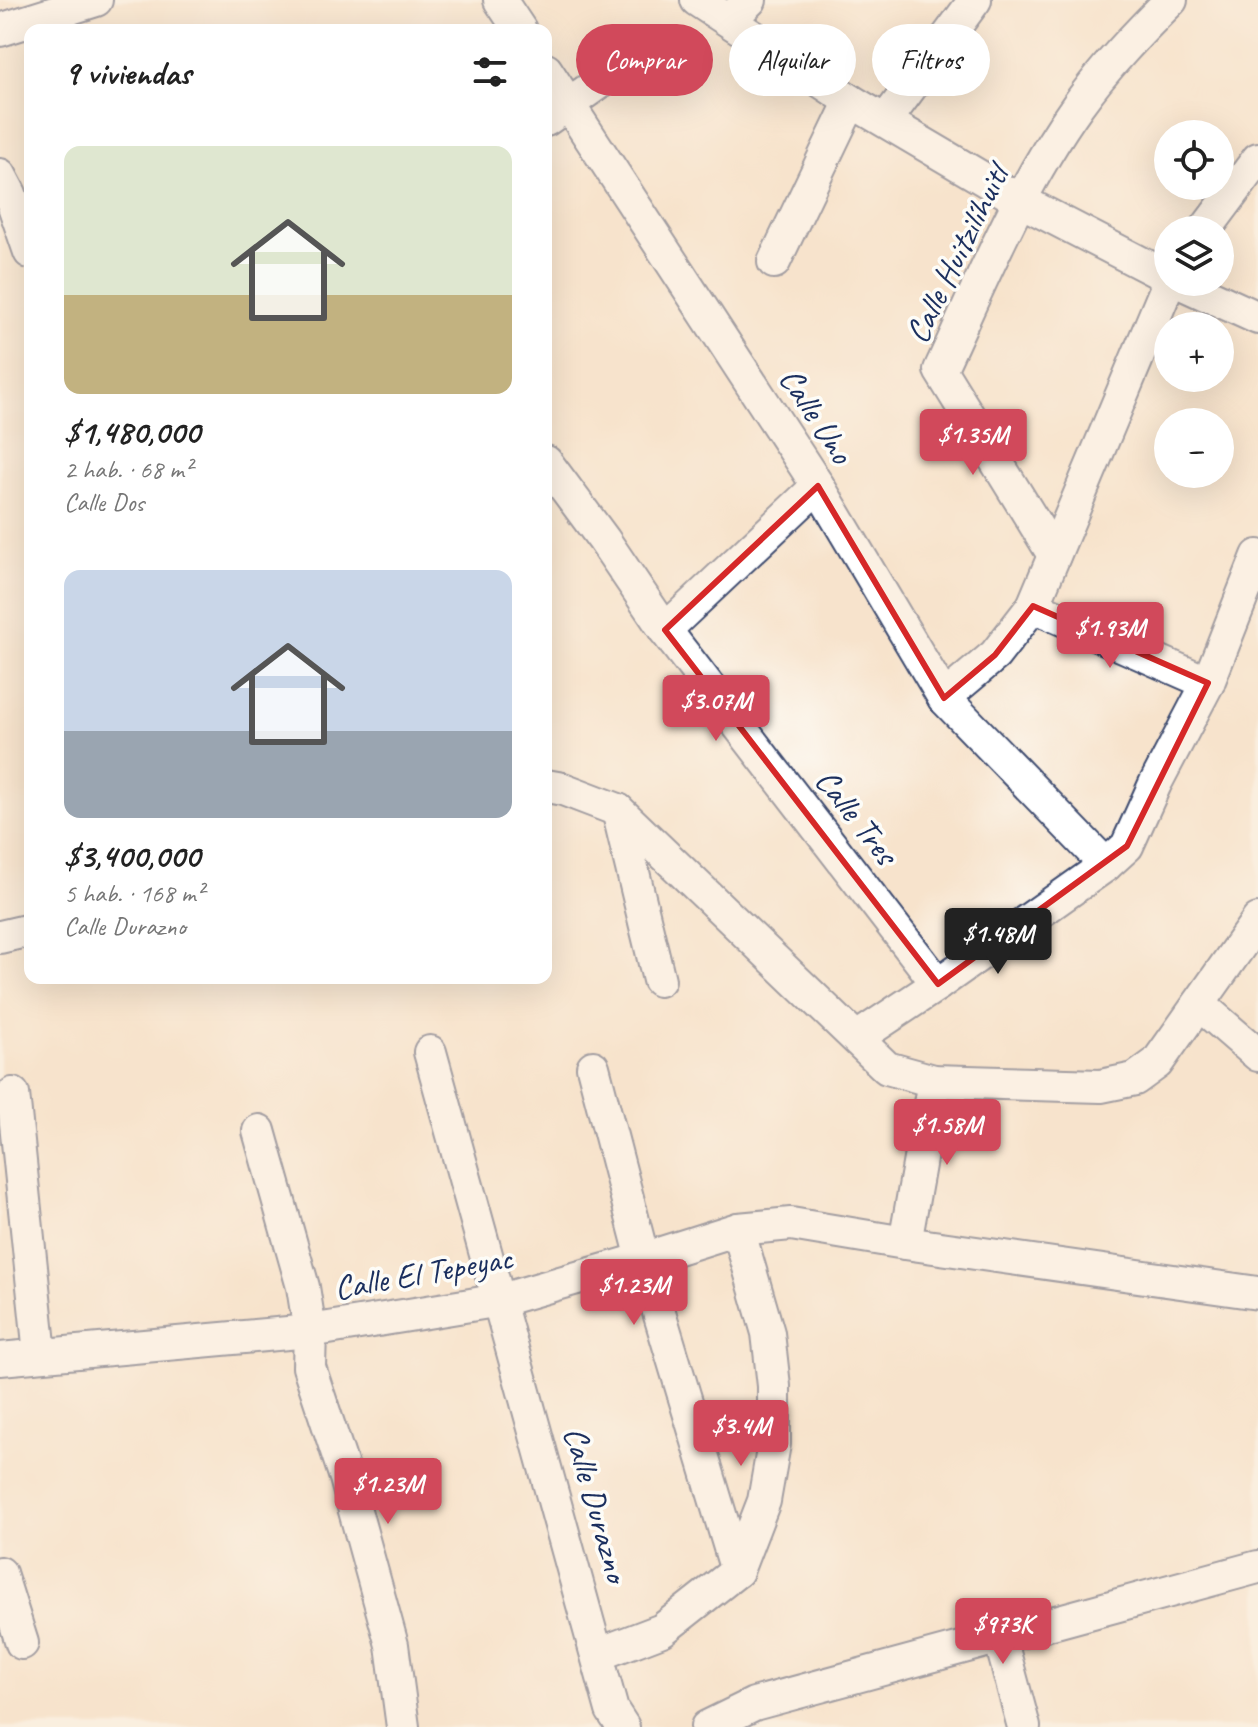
<!DOCTYPE html>
<html lang="es">
<meta charset="utf-8">
<style>
:root{--surface:#fff;--page:#f6f6f6;--text:#222;--muted:#767676;--accent:#d1495b}
body{margin:0;font-family:Caveat,sans-serif;background:var(--page);color:var(--text);height:100vh;display:flex;flex-direction:column;font-size:30px;white-space:nowrap}
*{box-sizing:border-box;margin:0}
p{font-size:26px;color:var(--muted)}
.icon{flex:none;width:44px;height:44px;fill:none;stroke:currentColor;stroke-width:2;stroke-linecap:round;stroke-linejoin:round}
.map{position:relative;flex:1;overflow:hidden}
.panel{position:absolute;left:24px;top:24px;width:528px;height:960px;display:flex;flex-direction:column;background:var(--surface);border-radius:16px;box-shadow:0 8px 32px #0002}
.panel>*{flex:none}
.hud{position:absolute;left:576px;top:24px;width:562px;height:72px;display:flex;gap:16px}
.controls{position:absolute;left:1154px;top:120px;display:grid;gap:16px}
.controls a{display:grid;place-items:center;width:80px;height:80px;border-radius:50%;background:var(--surface);box-shadow:0 8px 32px #0002;font-size:40px}
.price{position:absolute;translate:-50% -68px;padding:0 18px;border-radius:8px;background:var(--accent);color:#fff;font-size:26px;line-height:52px;filter:drop-shadow(0 2px 4px #0008)}
.price::after{content:'';position:absolute;left:50%;top:48px;width:24px;height:18px;margin-left:-12px;background:inherit;clip-path:polygon(0 0,100% 0,50% 100%)}
.price.on{background:#222;color:#fff}
ul{padding:0;list-style:none}
li{display:grid;align-content:center;gap:16px;height:424px;padding:0 40px}
li span{display:grid;place-items:center;height:248px;border-radius:16px;color:#555}
li>.icon{margin-inline-start:auto}
span .icon{width:144px;height:144px;fill:#fffc;stroke-width:1}
li b{font-size:34px}
h2{display:flex;justify-content:space-between;align-items:center;height:96px;padding:0 40px;font-size:34px}
.chip{padding:0 28px;border-radius:36px;background:var(--surface);box-shadow:0 8px 32px #0002;font-size:28px;line-height:72px}
.chip.on{background:var(--accent);color:#fff}
.map>svg:first-child{display:block}
</style>
<div class="map">
<svg width="1258" height="1727" viewBox="0 0 1258 1727">
<rect width="100%" height="100%" fill="#fdfcf7"/>
<filter id="ink" filterUnits="userSpaceOnUse"><feTurbulence type="fractalNoise" baseFrequency=".0125" numOctaves="2"/><feDisplacementMap in="SourceGraphic" scale="16" xChannelSelector="R" yChannelSelector="G"/><feConvolveMatrix kernelMatrix="1 2 1 2 8 2 1 2 1" color-interpolation-filters="sRGB"/></filter>
<filter id="wash" filterUnits="userSpaceOnUse"><feTurbulence type="fractalNoise" baseFrequency=".006" numOctaves="4" result="noise"/><feDisplacementMap in="SourceGraphic" scale="32" xChannelSelector="R" yChannelSelector="G"/><feGaussianBlur stdDeviation="1.8" result="paint"/><feColorMatrix in="noise" values="0 0 0 0 0 0 0 0 0 0 0 0 0 0 0 0 0 1.4 0 .05"/><feComposite in="paint" operator="in"/></filter>
<g filter="url(#wash)">
<rect width="100%" height="100%" fill="#f7e3cc"/>
</g>
<g filter="url(#ink)">
<g fill="none" stroke-linecap="round" stroke-linejoin="round">
<g stroke="#3c4a6e" stroke-width="36">
<g id="minor">
<polyline points="500,0 520,30"/>
<polyline points="697,0 851,101 1019,200 1168,277"/>
<polyline points="730,20 750,0"/>
<polyline points="0,30 96,0"/>
<polyline points="546,70 818,486 944,698 1106,865"/>
<polyline points="546,120 631,60"/>
<polyline points="886,120 975,0"/>
<polyline points="0,175 10,194 30,252"/>
<polyline points="1205,230 1258,159"/>
<polyline points="774,262 851,101"/>
<polyline points="1179,282 1258,318"/>
<polyline points="546,462 604,540 665,630 938,984"/>
<path d="M1054,555L940,370C982,280 1020,186 1078,105C1106,66 1138,33 1171,0"/>
<polyline points="1033,606 1208,683"/>
<polyline points="665,630 818,486"/>
<polyline points="944,698 995,655 1033,606 1169,282"/>
<polyline points="546,786 563,789 618,810 887,1068 934,1081 1101,1086 1135,1079 1157,1063 1258,920"/>
<polyline points="618,810 659,980"/>
<polyline points="0,937 30,930"/>
<polyline points="1199,1004 1258,1055"/>
<polyline points="857,1038 938,984 1106,865 1127,846 1155,784 1208,683 1258,556"/>
<polyline points="430,1052 612,1710 623,1727"/>
<polyline points="593,1067 643,1259 737,1571"/>
<polyline points="13,1094 40,1354"/>
<polyline points="259,1131 303,1287 310,1331 309,1367 346,1478 392,1645 403,1727"/>
<polyline points="905,1243 934,1081"/>
<polyline points="0,1359 310,1331 501,1300 643,1259 738,1229 791,1224 905,1243 1258,1293"/>
<polyline points="0,1573 22,1643"/>
<polyline points="1000,1638 1024,1727"/>
<polyline points="599,1654 662,1630 737,1571 764,1501 774,1444 774,1386 768,1333 738,1229"/>
<polyline points="707,1727 754,1704 1258,1567"/>
</g>
</g>
<use href="#minor" stroke="#fff" stroke-width="32"/>
</g>
</g>
<path d="M0 0H1258V1727H0ZM818,486L944,698L995,655L1033,606L1208,683L1127,846L938,984L665,630Z" fill="#f7e3cc" fill-opacity=".55" fill-rule="evenodd"/>
<path fill="none" stroke="#d62828" stroke-width="6" stroke-linejoin="round" d="M818,486L944,698L995,655L1033,606L1208,683L1127,846L938,984L665,630Z"/>
<g text-anchor="middle" stroke-width="7" stroke-linejoin="round" paint-order="stroke">
<g font-size="34" fill="#1b2f5e" stroke="#fdfcf7">
<text transform="translate(956 254) rotate(-64)" y="12">Calle Huitzilíhuitl</text>
<text transform="translate(817 415) rotate(57)" y="12">Calle Uno</text>
<text transform="translate(857 816) rotate(52)" y="12">Calle Tres</text>
<text transform="translate(423 1272) rotate(-10)" y="12">Calle El Tepeyac</text>
<text transform="translate(597 1504) rotate(74)" y="12">Calle Durazno</text>
</g>
</g>
</svg>
<div class="controls">
<a><svg class="icon" aria-label="locate" viewBox="0 0 24 24"><circle cx="12" cy="12" r="6"/><path d="M12 2v4M12 18v4M2 12h4M18 12h4"/></svg></a>
<a><svg class="icon" aria-label="layers" viewBox="0 0 24 24"><path d="M12 4l9 5-9 5-9-5zM3 14l9 5 9-5"/></svg></a>
<a>+</a>
<a>−</a>
</div>
<b class="price" style="left:973px;top:477px">$1.35M</b>
<b class="price" style="left:1110px;top:670px">$1.93M</b>
<b class="price" style="left:716px;top:743px">$3.07M</b>
<b class="price on" style="left:998px;top:976px">$1.48M</b>
<b class="price" style="left:947px;top:1167px">$1.58M</b>
<b class="price" style="left:634px;top:1327px">$1.23M</b>
<b class="price" style="left:741px;top:1468px">$3.4M</b>
<b class="price" style="left:388px;top:1526px">$1.23M</b>
<b class="price" style="left:1003px;top:1666px">$973K</b>
<div class="hud">
<a class="chip on">Comprar</a>
<a class="chip">Alquilar</a>
<a class="chip">Filtros</a>
</div>
<section class="panel">
<h2>9 viviendas<svg class="icon" aria-label="filters" viewBox="0 0 24 24"><path d="M4 7h16M4 17h16"/><circle cx="9" cy="7" r="2"/><circle cx="15" cy="17" r="2"/></svg></h2>
<ul>
<li><span style="background:linear-gradient(#dfe7d0 60%,#c2b280 0)"><svg class="icon" aria-label="home" viewBox="0 0 24 24"><path d="M3 11l9-7 9 7M6 9v11h12V9"/></svg></span><div><b>$1,480,000</b><p>2 hab. · 68 m²</p><p>Calle Dos</p></div></li>
<li><span style="background:linear-gradient(#c9d6e8 65%,#9aa5b1 0)"><svg class="icon" aria-label="home" viewBox="0 0 24 24"><path d="M3 11l9-7 9 7M6 9v11h12V9"/></svg></span><div><b>$3,400,000</b><p>5 hab. · 168 m²</p><p>Calle Durazno</p></div></li>
</ul>
</section>
</div>
